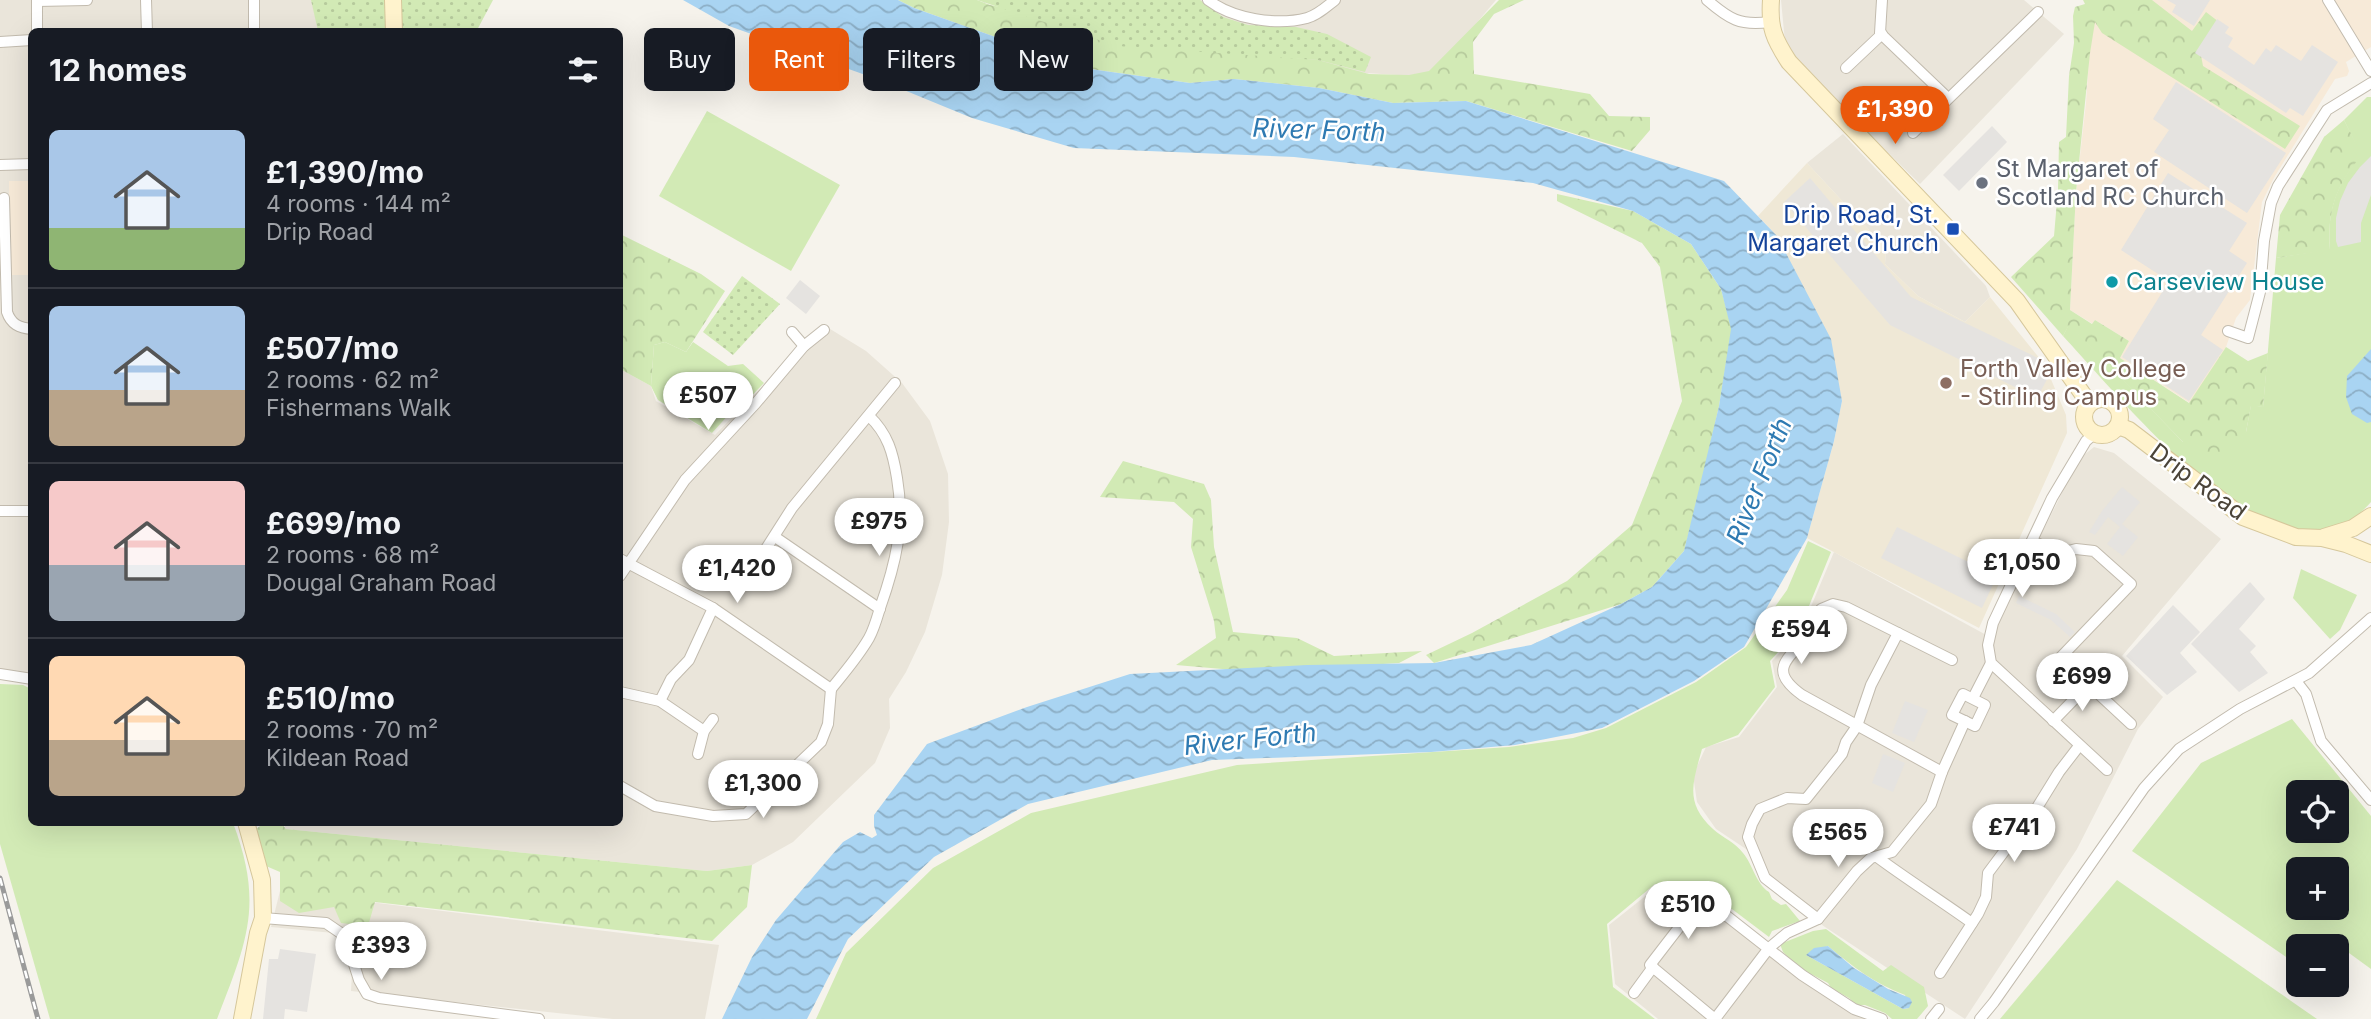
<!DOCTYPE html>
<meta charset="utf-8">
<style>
:root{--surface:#171b24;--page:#20242c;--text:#f1f3f6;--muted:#9ea1a6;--line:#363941;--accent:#ea580c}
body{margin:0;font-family:Inter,sans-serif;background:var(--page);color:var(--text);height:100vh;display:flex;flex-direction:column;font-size:26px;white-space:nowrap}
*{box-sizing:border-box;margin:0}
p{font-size:23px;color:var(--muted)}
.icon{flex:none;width:38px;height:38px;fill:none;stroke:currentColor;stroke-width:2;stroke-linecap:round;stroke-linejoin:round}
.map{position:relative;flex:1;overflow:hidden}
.drawer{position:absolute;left:28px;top:28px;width:595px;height:798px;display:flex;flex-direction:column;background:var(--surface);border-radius:10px;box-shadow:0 7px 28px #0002}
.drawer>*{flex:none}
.banner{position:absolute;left:644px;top:28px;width:665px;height:63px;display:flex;gap:14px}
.controls{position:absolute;left:2286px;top:780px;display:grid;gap:14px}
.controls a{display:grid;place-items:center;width:63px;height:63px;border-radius:10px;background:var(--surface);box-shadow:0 7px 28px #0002;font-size:35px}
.price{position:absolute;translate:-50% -60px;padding:0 16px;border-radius:24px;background:#fff;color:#222;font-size:23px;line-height:46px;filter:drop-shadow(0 2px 4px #0008)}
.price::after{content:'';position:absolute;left:50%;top:42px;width:21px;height:16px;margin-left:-10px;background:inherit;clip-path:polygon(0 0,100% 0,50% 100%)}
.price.current{background:var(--accent);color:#fff}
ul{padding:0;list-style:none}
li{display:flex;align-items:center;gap:21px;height:175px;padding:0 21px}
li+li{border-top:2px solid var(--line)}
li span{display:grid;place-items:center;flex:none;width:196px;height:140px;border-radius:10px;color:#555}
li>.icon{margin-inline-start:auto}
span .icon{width:84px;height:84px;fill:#fffc;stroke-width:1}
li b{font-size:30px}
h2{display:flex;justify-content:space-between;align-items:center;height:84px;padding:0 21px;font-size:30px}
.chip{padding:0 24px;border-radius:10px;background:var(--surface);box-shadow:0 7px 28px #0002;font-size:24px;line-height:63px}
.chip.current{background:var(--accent);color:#fff}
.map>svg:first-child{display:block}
</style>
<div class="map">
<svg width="2371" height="1019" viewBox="0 0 2371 1019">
<defs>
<pattern id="forest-crowns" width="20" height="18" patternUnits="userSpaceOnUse" patternTransform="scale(1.75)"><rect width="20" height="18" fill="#d2eab5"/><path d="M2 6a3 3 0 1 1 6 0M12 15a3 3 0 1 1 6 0" fill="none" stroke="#b6ca9c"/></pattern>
<pattern id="park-dots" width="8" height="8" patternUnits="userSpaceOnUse" patternTransform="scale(1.75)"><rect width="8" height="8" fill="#d2eab5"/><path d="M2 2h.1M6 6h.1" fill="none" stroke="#b6ca9c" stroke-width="1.8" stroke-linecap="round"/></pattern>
<pattern id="water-waves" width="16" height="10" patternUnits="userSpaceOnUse" patternTransform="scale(1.75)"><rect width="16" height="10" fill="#a9d4f2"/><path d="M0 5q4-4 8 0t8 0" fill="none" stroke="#8caec5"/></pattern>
</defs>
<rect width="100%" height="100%" fill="#f6f3ec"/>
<g fill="#eae5da">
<polygon points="0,0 327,0 334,31 32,32 31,675 0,669"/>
<polygon points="1021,0 1496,0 1431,77 1333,71 1085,25"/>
<polygon points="1781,0 2024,0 2064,34 1920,184 1805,71 1785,42"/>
<polygon points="1843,134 1986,286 1990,297 1965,322 1918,296 1885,264 1886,248 1807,163"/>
<polygon points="822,324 866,351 902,383 930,421 948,474 949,522 942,575 925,632 906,672 889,699 890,728 875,763 793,842 752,865 707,871 286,829 283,823 620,822 620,369 651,386 656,401 715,435"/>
<polygon points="2094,447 2114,453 2221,539 2122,656 2163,697 2138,729 2077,849 1965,1019 1825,927 1762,882 1749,851 1716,829 1697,802 1693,775 1706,747 1739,737 1777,687 1772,661 1801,630 1834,552 1990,637 2079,459"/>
<polygon points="1658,886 1711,893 1772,954 1875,1019 1658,1019 1615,984 1609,925"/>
<polygon points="280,891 719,945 705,1019 613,1019 351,991 354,935 271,927"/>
</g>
<g fill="#f7ead8">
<polygon points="2093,0 2371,0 2371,47 2346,62 2349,71 2347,76 2335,79 2275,176 2262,202 2250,300 2236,318 2226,347 2190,403 2120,358 2129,341 2095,320 2093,324 2070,310 2076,192 2086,103"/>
<rect x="9" y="181" width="22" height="94"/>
</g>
<polygon fill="#efe8d6" points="1807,163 1886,248 1885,264 1918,296 1965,322 1990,297 2045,365 2066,415 2067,433 1979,628 1807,538 1834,441 1842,401 1777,236 1758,216"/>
<g fill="#d2eab5" fill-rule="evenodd">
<path d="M2367,97H2371V502C2362,513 2338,532 2323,534C2318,535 2312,533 2307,533C2223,526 2119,396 2063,336L2069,324L2183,442L2246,432L2251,405L2263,407L2276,258L2330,249C2327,210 2336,185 2361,155L2344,120Z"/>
<polygon points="707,111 840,185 791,271 659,196"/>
<polygon points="665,342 686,352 693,342 728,366 743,364 764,383 736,412 731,412 712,433 658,400 651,386 654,345"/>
<path d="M1808,541L1831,552L1800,628L1770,661L1775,687L1738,735L1702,749C1693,782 1684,803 1713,829C1723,838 1735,842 1743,853C1753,865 1756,884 1769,892L1772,899L1781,905L1786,904L1800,921L1772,931L1769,937L1708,891L1655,884L1607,924L1613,987L1655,1019H816L846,953L933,868L1031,813L1237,765L1509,747L1573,738L1606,728L1696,682L1746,647L1787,590Z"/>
<polygon points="2301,569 2357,595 2340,630 2330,639 2293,598"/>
<path d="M0,684L23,685L31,689L32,822L233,823C264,904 247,942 217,1019H50L0,844Z"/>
<path d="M2292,719L2371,816V969L2327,937L2320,947H2298V965L2132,851L2201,763ZM2298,793H2336V831H2298ZM2298,870H2336V908H2298Z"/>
<polygon points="2117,880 2317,1019 2000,1019"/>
<path d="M1826,929L1883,971L1891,965L1924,987L1928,1006L1917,1019H1892L1885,1013L1865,1005H1856L1849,998L1831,988L1828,983L1811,974L1808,977L1783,952L1780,944L1813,931ZM1828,946C1852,966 1875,984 1905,995L1909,1008L1903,1009L1806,955Z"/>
</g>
<g fill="url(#forest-crowns)">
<polygon points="898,0 977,0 990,5 1240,53 1318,60 1369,74 1409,75 1429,71 1499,0 1524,0 1494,14 1473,42 1474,74 1590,94 1609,116 1650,117 1650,130 1632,151 1466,101 1393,103 1319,88 1234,79 1190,83 1083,68 914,8"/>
<path d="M2083,0H2152L2192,31L2206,12L2219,22L2200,50L2203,66L2300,126L2285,149L2102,33L2095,22L2090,53L2076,192L2070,310L2092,324L2095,320L2129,341L2120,358L2189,403L2226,347L2248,361L2268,353L2263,407L2251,406L2246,432L2232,452C2213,456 2200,451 2183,442L2069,325L2063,336L2011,277L2054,236L2058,189L2059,142L2066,137L2069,76L2074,43L2073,16L2075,7L2085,4Z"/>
<path d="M2344,120L2362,155C2336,185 2327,211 2330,250L2276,258L2280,215L2324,137Z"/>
<polygon points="1557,194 1633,211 1691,244 1721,289 1732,329 1719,406 1699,495 1684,551 1652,587 1621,604 1434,663 1426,655 1472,633 1567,581 1632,525 1682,401 1660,267 1642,243 1557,201"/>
<polygon points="620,234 701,274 725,291 686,352 665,342 654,345 651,386 620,369"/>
<polygon points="1123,461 1204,484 1211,500 1214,547 1233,632 1297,638 1334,656 1422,651 1399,663 1257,672 1176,665 1216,638 1214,621 1191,547 1193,519 1174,502 1100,497"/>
<polygon points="264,823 281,823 286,829 707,871 752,865 747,907 712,941 375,902 368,926 341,923 334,907 299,913 280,901 280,872 266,866 256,829"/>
</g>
<g fill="url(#park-dots)">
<polygon points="311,0 493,0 476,32 318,31"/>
<polygon points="977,0 1200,0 1223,17 1248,25 1296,27 1327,34 1371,57 1365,72 1318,60 1117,46"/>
<polygon points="742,276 780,304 733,355 703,332"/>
</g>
<g fill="#e5e3e0">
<polygon points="2167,0 2210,0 2194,26 2172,12 2176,5"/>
<polygon points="2217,19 2229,27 2225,33 2233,38 2228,47 2254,65 2266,48 2271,52 2276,45 2301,61 2312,45 2338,62 2303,116 2290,108 2286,113 2195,53"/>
<polygon points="2176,82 2286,153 2247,213 2154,152 2169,130 2153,119"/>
<polygon points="1992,126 2007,142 1959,191 1943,175"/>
<polygon points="2371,156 2371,195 2361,223 2361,242 2338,247 2336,241 2336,218 2340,201 2348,183 2360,167"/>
<polygon points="2168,173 2247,223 2229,251 2247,263 2201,335 2223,350 2189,401 2122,357 2169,281 2121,250"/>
<polygon points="1810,178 1911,297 2040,359 2050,374 2037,398 1890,325 1784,202"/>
<polygon points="800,280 820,296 806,314 786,298"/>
<polygon points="2122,487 2140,502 2122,524 2138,537 2123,556 2107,544 2120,527 2108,517 2095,535 2089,532 2102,511"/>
<polygon points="1897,527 1997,576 1982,608 1881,558"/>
<polygon points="2250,582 2265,599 2239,629 2256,646 2250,652 2268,673 2239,692 2191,644"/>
<polygon points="2019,596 2056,614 2075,632 2070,637 2051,620 2016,603"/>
<polygon points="2173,605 2200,632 2180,653 2197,672 2167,695 2126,656"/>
<polygon points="1905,701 1928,710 1914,742 1892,733"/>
<polygon points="1883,754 1905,763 1893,792 1872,783"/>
<polygon points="1814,820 1834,836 1820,854 1807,844 1804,848 1796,843"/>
<polygon points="280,949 316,954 307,1012 285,1009 284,1019 263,1019 269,959 278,959"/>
</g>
<g fill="url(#water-waves)">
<polygon points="683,0 898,0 914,8 1083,68 1190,83 1234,79 1319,88 1393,103 1466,101 1724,181 1777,236 1831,339 1842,401 1834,441 1807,538 1744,647 1694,681 1602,728 1515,745 1431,752 1212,760 1028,804 934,857 848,939 807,1019 722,1019 752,957 776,920 843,842 860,832 872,838 877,835 874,826 874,815 927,744 1027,707 1130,674 1307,665 1434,663 1531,645 1621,604 1652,587 1684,551 1719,406 1731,329 1721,289 1691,244 1633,211 1533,183 1294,157 1074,148 972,118 882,81 729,26"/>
<polygon points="2371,349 2371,422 2367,423 2352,414 2346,397 2347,376"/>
<polygon points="1828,946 1854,968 1888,989 1910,998 1912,1002 1909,1008 1903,1009 1806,955 1814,948"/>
</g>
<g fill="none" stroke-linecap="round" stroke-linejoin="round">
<g stroke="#c2bbae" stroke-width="12">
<g id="street">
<polyline points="37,0 37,32"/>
<polyline points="146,0 147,32"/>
<polyline points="254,0 254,32"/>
<path d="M1208,0C1233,19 1276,26 1307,18C1318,15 1326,7 1335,0"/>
<path d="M1707,0C1729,19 1740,26 1769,22"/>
<polyline points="1882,0 1880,33 1948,98"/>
<polyline points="2328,0 2371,71"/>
<polyline points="37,1 87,0"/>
<polyline points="0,42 32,40"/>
<polyline points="1846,68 1882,34"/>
<polyline points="1913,133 2038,12"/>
<polyline points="0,165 32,164"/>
<path d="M4,198L7,312C11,324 19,328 32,329"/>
<polyline points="2228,331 2248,338 2260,292 2264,241 2271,203 2278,186 2327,110 2371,83"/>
<polyline points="792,332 804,346"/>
<polyline points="2094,434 2086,441 2052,498 1993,623 1988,645 1991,663 2107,770"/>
<polyline points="0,511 32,511"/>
<polyline points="775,537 880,609"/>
<polyline points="2032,541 2052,550 2065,552 2076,549 2094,551 2131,584 2060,658 2131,724"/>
<polyline points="620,559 713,608 831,689"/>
<polyline points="755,566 792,508 895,383"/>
<polyline points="620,576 685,480 756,403 804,346 824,330"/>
<polyline points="0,674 32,679"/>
<polyline points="2296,681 2306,694 2321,741 2371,800"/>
<path d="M831,689C844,673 858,657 869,638C874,629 877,618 880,608C896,563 905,525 897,478C893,453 888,434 869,416"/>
<polyline points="620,692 660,701 704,731"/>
<polygon points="1963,694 1985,705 1975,726 1952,715"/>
<polyline points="1973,698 1991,663"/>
<polyline points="660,701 671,679 689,660 713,608"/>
<polyline points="2053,721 2089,684"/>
<polyline points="698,754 704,731 713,719"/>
<path d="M1942,772L1802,695C1766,669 1789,659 1809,634C1814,627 1818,618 1821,609L1833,604L1846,607L1952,660"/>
<polyline points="620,786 655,806 713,816 746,814 821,742 828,724 831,689"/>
<path d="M1877,857C1908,880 1940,900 1972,923"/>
<polyline points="263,918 326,923 345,936 359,980 367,994 379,998 539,1019"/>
<polyline points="1818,919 1765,878 1748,837 1752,824 1760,809 1787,798 1806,799 1842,754 1846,742 1857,726 1871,685 1898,633"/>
<polyline points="1940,973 1978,914 1986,897 1988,873 2038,806 2059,772 2079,746"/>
<polyline points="1634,993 1653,967"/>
<polyline points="1715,1019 1769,948 1787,933 1818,919 1857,871 1871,858 1892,852 1931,804 1942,772 1965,721"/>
<polyline points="1715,1019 1650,965 1697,904 1703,903 1714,906 1802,975 1854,1009 1882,1019"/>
<polyline points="1931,1019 1939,1009"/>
<polyline points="1980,1019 1994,1002 2144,788 2179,749 2240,709 2309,673 2371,618"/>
</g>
</g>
<g stroke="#d6c79b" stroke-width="18">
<g id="secondary">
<polyline points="393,0 394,32"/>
<path d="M1771,0C1769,28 1774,39 1789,62L2017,301L2089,403"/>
<circle cx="2102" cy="417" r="18"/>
<polyline points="2118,426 2129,430 2243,517 2296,537 2322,538 2346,544 2371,554"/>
<polyline points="2324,537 2353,528 2371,516"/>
<polyline points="242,1019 258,933 263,918 262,880 246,822"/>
</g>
</g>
<use href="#street" stroke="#fff" stroke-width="10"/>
<use href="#secondary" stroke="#fff3cd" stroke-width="16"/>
<g stroke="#9a9a9a" stroke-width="5">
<polyline id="rail" points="0,878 38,1019"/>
</g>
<use href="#rail" stroke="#fff" stroke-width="2.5" stroke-dasharray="8" stroke-linecap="butt"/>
</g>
<circle fill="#6b7280" stroke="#fff" stroke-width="2.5" cx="1982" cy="183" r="7"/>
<rect fill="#1a4fb4" stroke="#fff" stroke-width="2.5" x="1946" y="222" width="14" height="14" rx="3.5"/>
<circle fill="#0f9aa8" stroke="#fff" stroke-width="2.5" cx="2112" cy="282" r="7"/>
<circle fill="#8d6e63" stroke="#fff" stroke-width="2.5" cx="1946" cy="383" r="7"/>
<g text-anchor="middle" stroke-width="5" stroke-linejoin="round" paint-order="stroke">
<g font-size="24" fill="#5b616d" stroke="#fff" text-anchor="start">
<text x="1996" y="177">St Margaret of<tspan x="1996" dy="28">Scotland RC Church</tspan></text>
</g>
<g font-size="24" fill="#164399" stroke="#fff" text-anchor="end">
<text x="1939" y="223">Drip Road, St.<tspan x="1939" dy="28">Margaret Church</tspan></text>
</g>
<g font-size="24" fill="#0d838f" stroke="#fff" text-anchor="start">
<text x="2126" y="290">Carseview House</text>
</g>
<g font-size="24" fill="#785e54" stroke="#fff" text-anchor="start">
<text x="1960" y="377">Forth Valley College<tspan x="1960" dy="28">- Stirling Campus</tspan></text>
</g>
<g font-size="24" fill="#4b4439" stroke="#fff">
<text transform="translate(2198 482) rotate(36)" y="8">Drip Road</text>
</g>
<g font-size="26" font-style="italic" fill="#2e7ab2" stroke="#fff">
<text transform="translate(1319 130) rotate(2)" y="9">River Forth</text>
<text transform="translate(1759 481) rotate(-68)" y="9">River Forth</text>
<text transform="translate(1250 739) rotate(-6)" y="9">River Forth</text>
</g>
</g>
</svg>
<div class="controls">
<a><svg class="icon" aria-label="locate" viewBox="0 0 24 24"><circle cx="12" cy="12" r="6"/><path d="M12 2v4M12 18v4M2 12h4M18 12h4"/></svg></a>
<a>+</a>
<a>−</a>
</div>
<b class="price current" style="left:1895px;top:146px">£1,390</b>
<b class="price" style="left:708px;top:432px">£507</b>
<b class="price" style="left:879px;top:558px">£975</b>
<b class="price" style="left:2022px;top:599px">£1,050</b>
<b class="price" style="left:737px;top:605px">£1,420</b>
<b class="price" style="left:1801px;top:666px">£594</b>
<b class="price" style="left:2082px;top:713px">£699</b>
<b class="price" style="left:763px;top:820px">£1,300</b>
<b class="price" style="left:2014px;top:864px">£741</b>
<b class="price" style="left:1838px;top:869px">£565</b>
<b class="price" style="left:1688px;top:941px">£510</b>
<b class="price" style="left:381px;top:982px">£393</b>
<div class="banner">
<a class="chip">Buy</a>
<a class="chip current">Rent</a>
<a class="chip">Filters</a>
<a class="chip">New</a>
</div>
<section class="drawer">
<h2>12 homes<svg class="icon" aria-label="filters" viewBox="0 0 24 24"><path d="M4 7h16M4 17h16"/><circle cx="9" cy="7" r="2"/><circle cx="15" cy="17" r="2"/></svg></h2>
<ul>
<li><span style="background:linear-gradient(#a9c7e8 70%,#8fb573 0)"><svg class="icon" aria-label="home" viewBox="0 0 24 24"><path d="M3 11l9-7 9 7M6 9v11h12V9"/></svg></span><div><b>£1,390/mo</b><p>4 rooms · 144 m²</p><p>Drip Road</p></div></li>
<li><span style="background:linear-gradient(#a9c7e8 60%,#b9a48a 0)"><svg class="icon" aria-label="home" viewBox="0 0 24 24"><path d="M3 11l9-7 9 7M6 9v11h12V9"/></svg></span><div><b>£507/mo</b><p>2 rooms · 62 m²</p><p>Fishermans Walk</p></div></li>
<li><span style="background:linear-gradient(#f6c9c9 60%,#9aa5b1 0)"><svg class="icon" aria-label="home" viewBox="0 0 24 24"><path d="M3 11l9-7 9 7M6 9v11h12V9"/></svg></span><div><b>£699/mo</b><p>2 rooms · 68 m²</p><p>Dougal Graham Road</p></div></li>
<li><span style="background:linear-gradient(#ffd9b3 60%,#b9a48a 0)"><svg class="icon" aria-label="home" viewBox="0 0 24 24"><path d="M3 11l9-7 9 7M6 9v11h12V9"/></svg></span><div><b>£510/mo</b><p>2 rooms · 70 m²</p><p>Kildean Road</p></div></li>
</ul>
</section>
</div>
